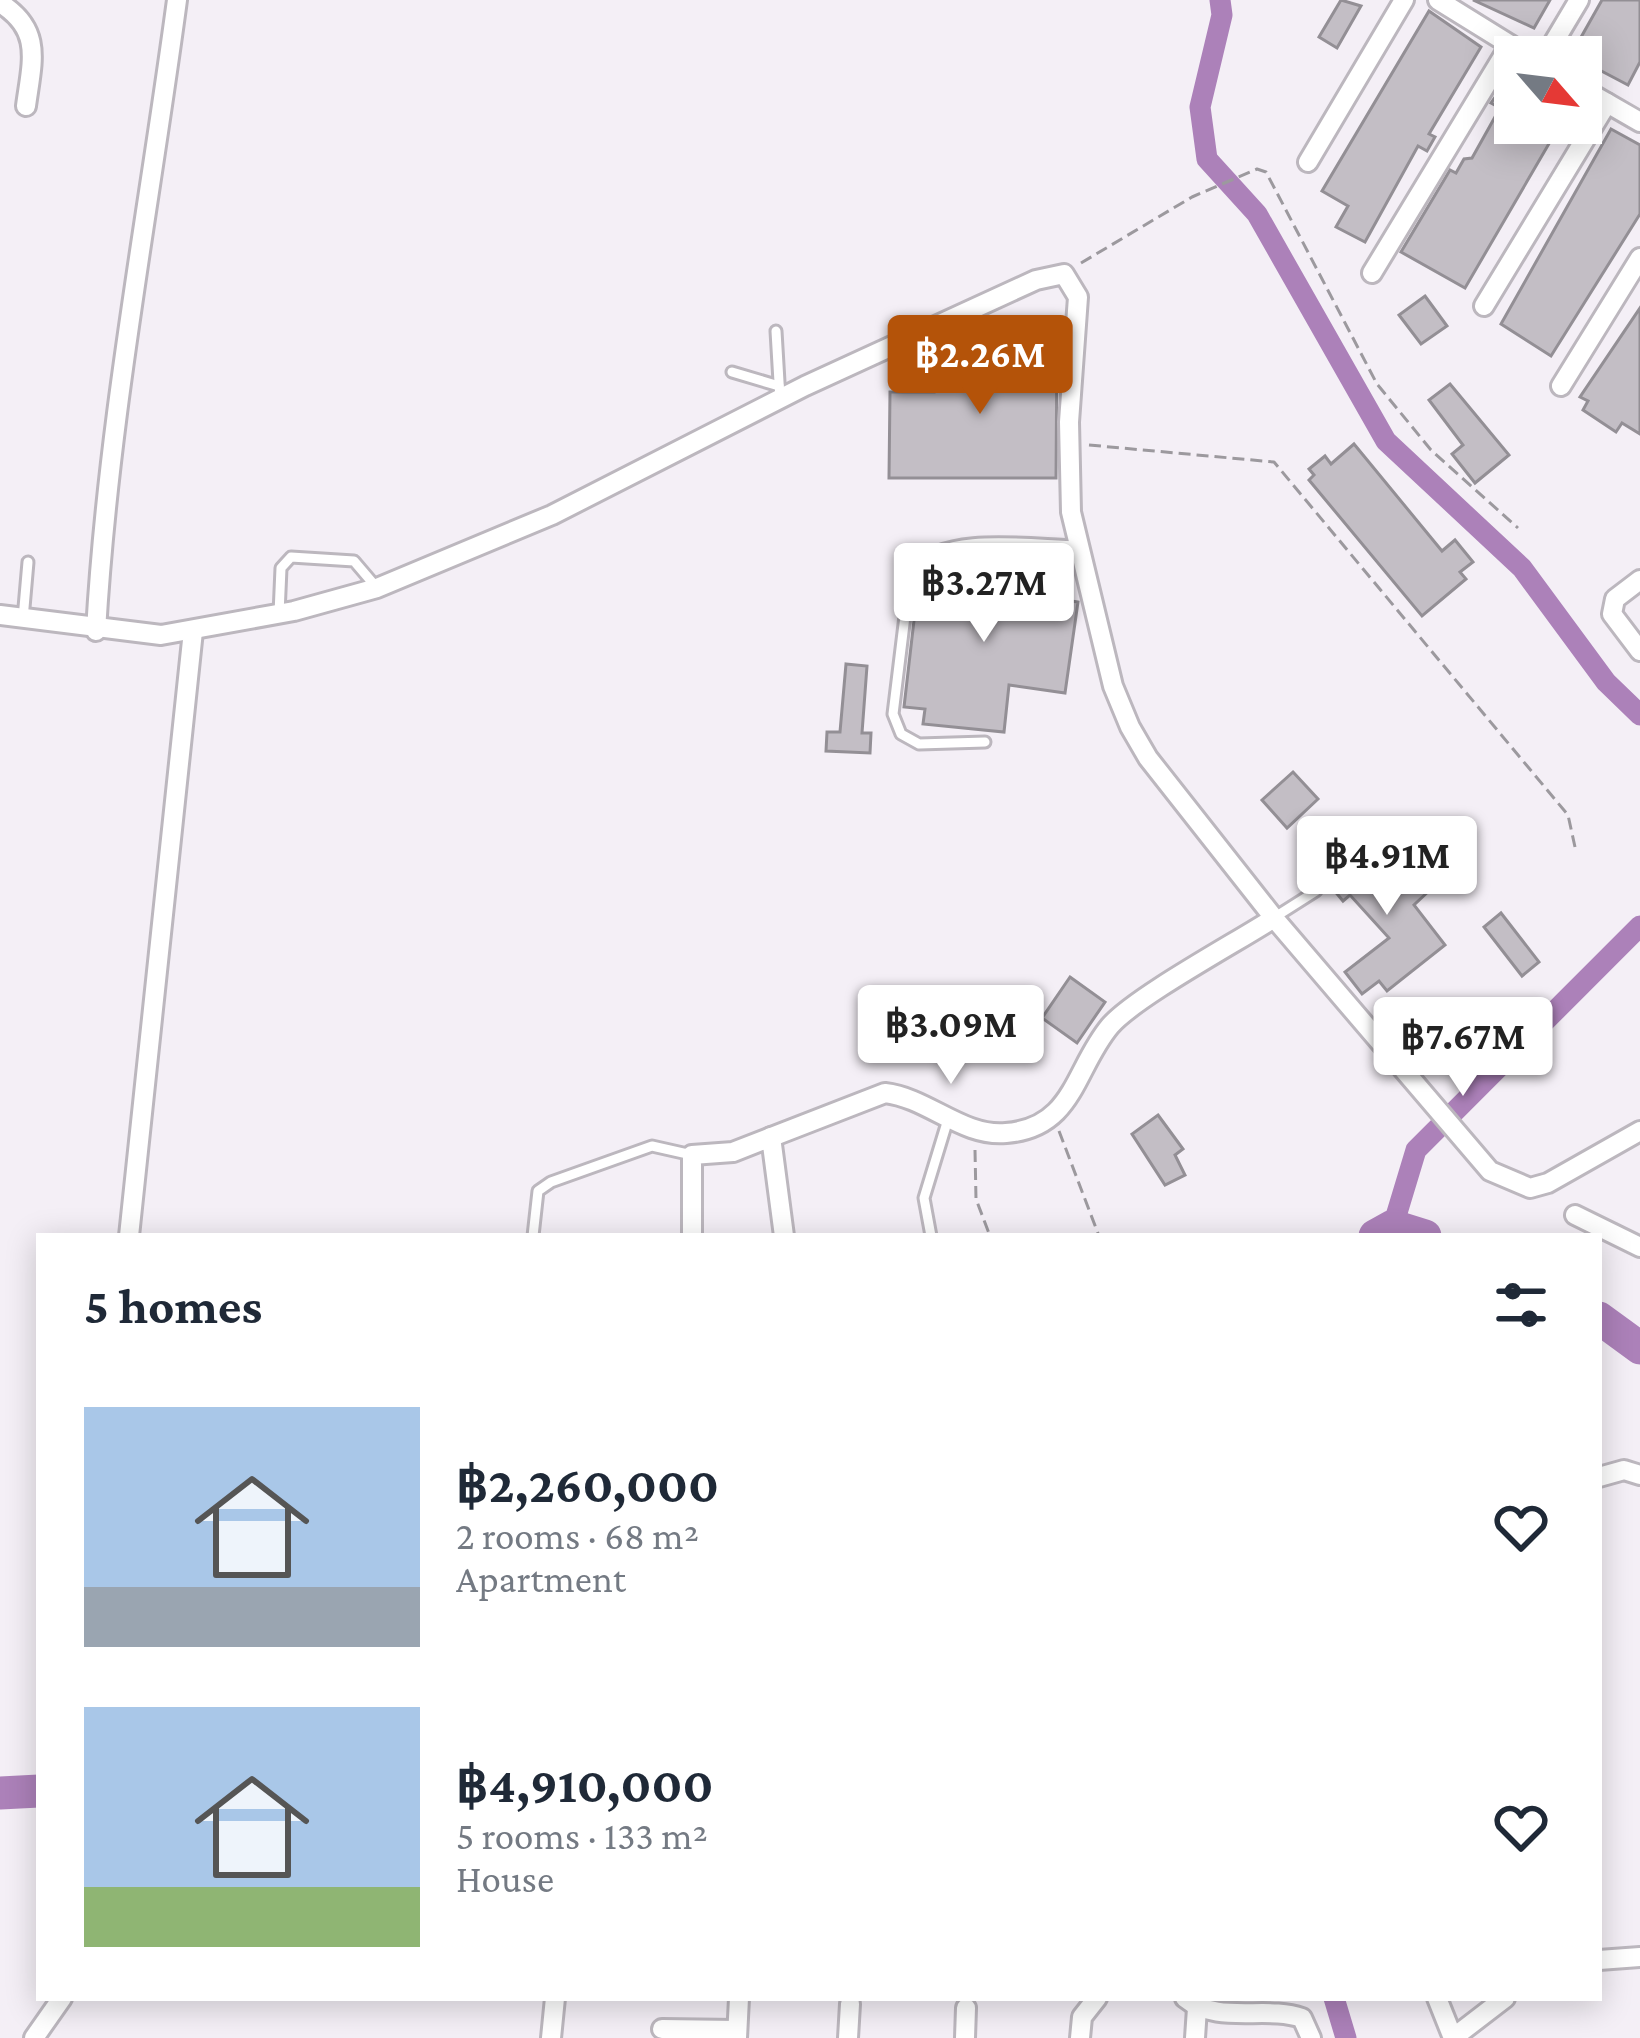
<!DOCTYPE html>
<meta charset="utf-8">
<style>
:root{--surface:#fff;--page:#f6f6f7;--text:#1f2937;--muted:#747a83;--accent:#b45309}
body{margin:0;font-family:"Crimson Pro",serif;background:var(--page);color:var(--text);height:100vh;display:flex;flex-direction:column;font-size:45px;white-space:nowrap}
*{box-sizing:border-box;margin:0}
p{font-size:39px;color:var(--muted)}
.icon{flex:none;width:66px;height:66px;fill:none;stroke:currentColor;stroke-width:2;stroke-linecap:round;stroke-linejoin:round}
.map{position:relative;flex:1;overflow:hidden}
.panel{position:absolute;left:36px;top:1233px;width:1566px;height:768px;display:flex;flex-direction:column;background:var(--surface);border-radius:0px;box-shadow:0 6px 30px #0003}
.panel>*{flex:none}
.needle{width:78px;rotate:118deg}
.buttons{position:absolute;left:1494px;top:36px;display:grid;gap:24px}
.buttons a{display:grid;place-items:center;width:108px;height:108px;border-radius:0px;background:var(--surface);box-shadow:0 6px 30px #0003;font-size:60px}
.price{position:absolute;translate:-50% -102px;padding:0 27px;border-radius:12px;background:#fff;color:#222;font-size:39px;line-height:78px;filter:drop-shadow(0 3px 6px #0008)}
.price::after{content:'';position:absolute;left:50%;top:72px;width:36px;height:27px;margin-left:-18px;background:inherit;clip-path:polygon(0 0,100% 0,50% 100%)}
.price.on{background:var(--accent);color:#fff}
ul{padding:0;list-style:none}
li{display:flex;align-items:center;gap:36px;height:300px;padding:0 48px}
li span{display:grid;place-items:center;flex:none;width:336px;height:240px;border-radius:0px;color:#555}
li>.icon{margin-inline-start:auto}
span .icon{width:144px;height:144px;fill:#fffc;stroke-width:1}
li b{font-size:51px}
h2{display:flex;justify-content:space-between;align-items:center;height:144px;padding:0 48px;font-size:51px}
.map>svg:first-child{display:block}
</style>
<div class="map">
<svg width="1640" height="2038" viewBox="0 0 1640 2038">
<rect width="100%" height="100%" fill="#f4eff6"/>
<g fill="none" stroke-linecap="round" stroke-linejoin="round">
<g stroke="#ac81b9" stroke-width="21">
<polyline points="1220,0 1222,15 1200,107 1207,159 1257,214 1386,441 1522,568 1606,682 1640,715"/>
<polyline points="1393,1226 1416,1150 1640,926"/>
<polyline points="1334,1998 1346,2038"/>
</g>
<g stroke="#ac81b9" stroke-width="33">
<polyline points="1375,1236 1393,1226 1425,1236"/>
<polyline points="1599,1318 1640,1348"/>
<polyline points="0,1793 39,1791"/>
</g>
</g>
<g fill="#c3bec5" stroke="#938f95" stroke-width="3">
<polygon points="1341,0 1361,6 1337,48 1319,37"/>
<polygon points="1473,0 1550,0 1534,28"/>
<polygon points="1602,0 1640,0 1640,62 1628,85 1571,55"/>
<polygon points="1429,11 1481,47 1429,134 1435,137 1427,151 1418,146 1365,242 1336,227 1348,206 1322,191"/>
<polygon points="1515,69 1515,123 1561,123 1465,288 1401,252 1450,170 1456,173 1464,159 1472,158 1500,108 1491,103"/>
<polygon points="1611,129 1640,145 1640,214 1551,356 1501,324"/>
<polygon points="1425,296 1447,326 1421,344 1399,315"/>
<polygon points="1640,308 1640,434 1622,423 1616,432 1583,410 1588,401 1580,397"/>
<polygon points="959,345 1057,345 1056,478 889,478 890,392 934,392 934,360 958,360"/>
<polygon points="1450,384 1509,455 1475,483 1452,454 1463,445 1429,400"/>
<polygon points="1354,444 1442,551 1455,540 1473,562 1460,572 1466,579 1422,616 1309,480 1314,475 1309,469 1325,456 1331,464"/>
<polygon points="941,560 1022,569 1019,593 1078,602 1065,693 1009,685 1004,732 923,724 925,709 904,707 919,577 939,579"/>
<polygon points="846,664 867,666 862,733 871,733 870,753 826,751 827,732 840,732"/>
<polygon points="1293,772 1318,799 1287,828 1262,800"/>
<polygon points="1363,846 1386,874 1404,858 1431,889 1414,905 1445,945 1387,991 1379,981 1362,994 1345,972 1389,938 1350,895 1343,901 1324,878"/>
<polygon points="1501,913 1539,962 1522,976 1484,927"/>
<polygon points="1070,977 1105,1002 1077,1043 1042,1018"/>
<polygon points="1158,1115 1183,1149 1175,1155 1185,1175 1165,1185 1132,1134"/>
</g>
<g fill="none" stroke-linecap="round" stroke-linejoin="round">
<g stroke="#bcb7be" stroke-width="15">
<g id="lane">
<polyline points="776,331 780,399"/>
<polyline points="732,372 779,386"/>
<polyline points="279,614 281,568 291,557 354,561 377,588"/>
<polyline points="23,619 28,562"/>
<path d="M985,742L919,744L901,734L893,714L911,567C949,531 1029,545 1078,546"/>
<polyline points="1275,917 1316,891"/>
<polyline points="533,1236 538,1191 551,1182 652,1146 692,1155"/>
<polyline points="931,1236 924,1198 949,1116"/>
</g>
</g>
<g stroke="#bcb7be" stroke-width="24">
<g id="street">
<polyline points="1438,0 1530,57"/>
<path d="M0,3C43,30 32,61 26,106"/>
<polyline points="1545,57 1579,0"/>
<polyline points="1581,88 1640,122"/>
<polyline points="1308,162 1404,0"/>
<polyline points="1372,273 1510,45"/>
<polyline points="1484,306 1607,103"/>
<polyline points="1561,386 1640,258"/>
<polyline points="1640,580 1615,599 1612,614 1640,651"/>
<polyline points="0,615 161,635 294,611 377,588 552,515 805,386 1036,280 1064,274 1078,297 1069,422 1071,512 1113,686 1130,727 1148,758 1274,918 1490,1171 1530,1188 1548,1183 1640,1131"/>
<path d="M96,631C108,420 149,210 177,0"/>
<polyline points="771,1137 784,1236"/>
<polyline points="1575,1215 1640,1247"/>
<polyline points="129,1236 193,631"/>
<path d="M692,1236V1155L733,1152L885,1093C928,1098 962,1137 1006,1133C1074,1128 1074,1069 1110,1026C1135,997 1237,942 1274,918"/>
<polyline points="1599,1477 1624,1470 1640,1475"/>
<polyline points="1599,1960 1640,1957"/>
<path d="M1185,1998C1218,2025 1265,2005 1302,2018L1311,2038"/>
<polyline points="1437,1998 1453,2038"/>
<polyline points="662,2029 737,2030"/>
<polyline points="34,2038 62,1998"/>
<polyline points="551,2038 555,1998"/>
<polyline points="737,2038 739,1998"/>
<polyline points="848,2038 850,2004"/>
<polyline points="965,2038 966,2008"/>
<polyline points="1080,2038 1082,2017 1097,1998"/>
<polyline points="1195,2038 1197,2008"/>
<polyline points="1453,2038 1505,1998"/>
</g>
</g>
<g stroke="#9c999e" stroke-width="3" stroke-dasharray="12 6" stroke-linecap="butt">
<polyline points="1081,263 1192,197 1257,169 1266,172 1377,384 1431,450 1518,528"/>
<polyline points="1089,445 1274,462 1568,815 1575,847"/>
<polyline points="1059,1131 1099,1236"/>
<polyline points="975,1150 976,1199 990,1236"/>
</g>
<use href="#lane" stroke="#fff" stroke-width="9"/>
<use href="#street" stroke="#fff" stroke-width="18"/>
</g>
</svg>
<div class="buttons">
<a><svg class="needle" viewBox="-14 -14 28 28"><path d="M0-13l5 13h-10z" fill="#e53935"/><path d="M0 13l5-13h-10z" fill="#747a83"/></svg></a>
</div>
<b class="price on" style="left:980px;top:417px">฿2.26M</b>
<b class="price" style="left:984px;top:645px">฿3.27M</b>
<b class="price" style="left:1387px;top:918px">฿4.91M</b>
<b class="price" style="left:951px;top:1087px">฿3.09M</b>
<b class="price" style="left:1463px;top:1099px">฿7.67M</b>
<section class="panel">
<h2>5 homes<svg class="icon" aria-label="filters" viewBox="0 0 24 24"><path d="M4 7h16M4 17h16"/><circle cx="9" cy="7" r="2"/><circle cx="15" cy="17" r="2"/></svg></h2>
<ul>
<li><span style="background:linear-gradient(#a9c7e8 75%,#9aa5b1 0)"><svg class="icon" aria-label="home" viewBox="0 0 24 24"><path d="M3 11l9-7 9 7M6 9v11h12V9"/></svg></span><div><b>฿2,260,000</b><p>2 rooms · 68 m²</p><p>Apartment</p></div><svg class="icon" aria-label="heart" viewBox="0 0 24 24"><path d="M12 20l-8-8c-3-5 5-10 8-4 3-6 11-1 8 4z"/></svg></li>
<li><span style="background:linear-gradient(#a9c7e8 75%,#8fb573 0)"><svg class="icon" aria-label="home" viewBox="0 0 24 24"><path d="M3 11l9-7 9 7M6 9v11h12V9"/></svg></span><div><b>฿4,910,000</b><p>5 rooms · 133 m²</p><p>House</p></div><svg class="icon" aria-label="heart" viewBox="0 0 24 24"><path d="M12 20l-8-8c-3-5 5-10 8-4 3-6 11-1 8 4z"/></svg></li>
</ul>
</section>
</div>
